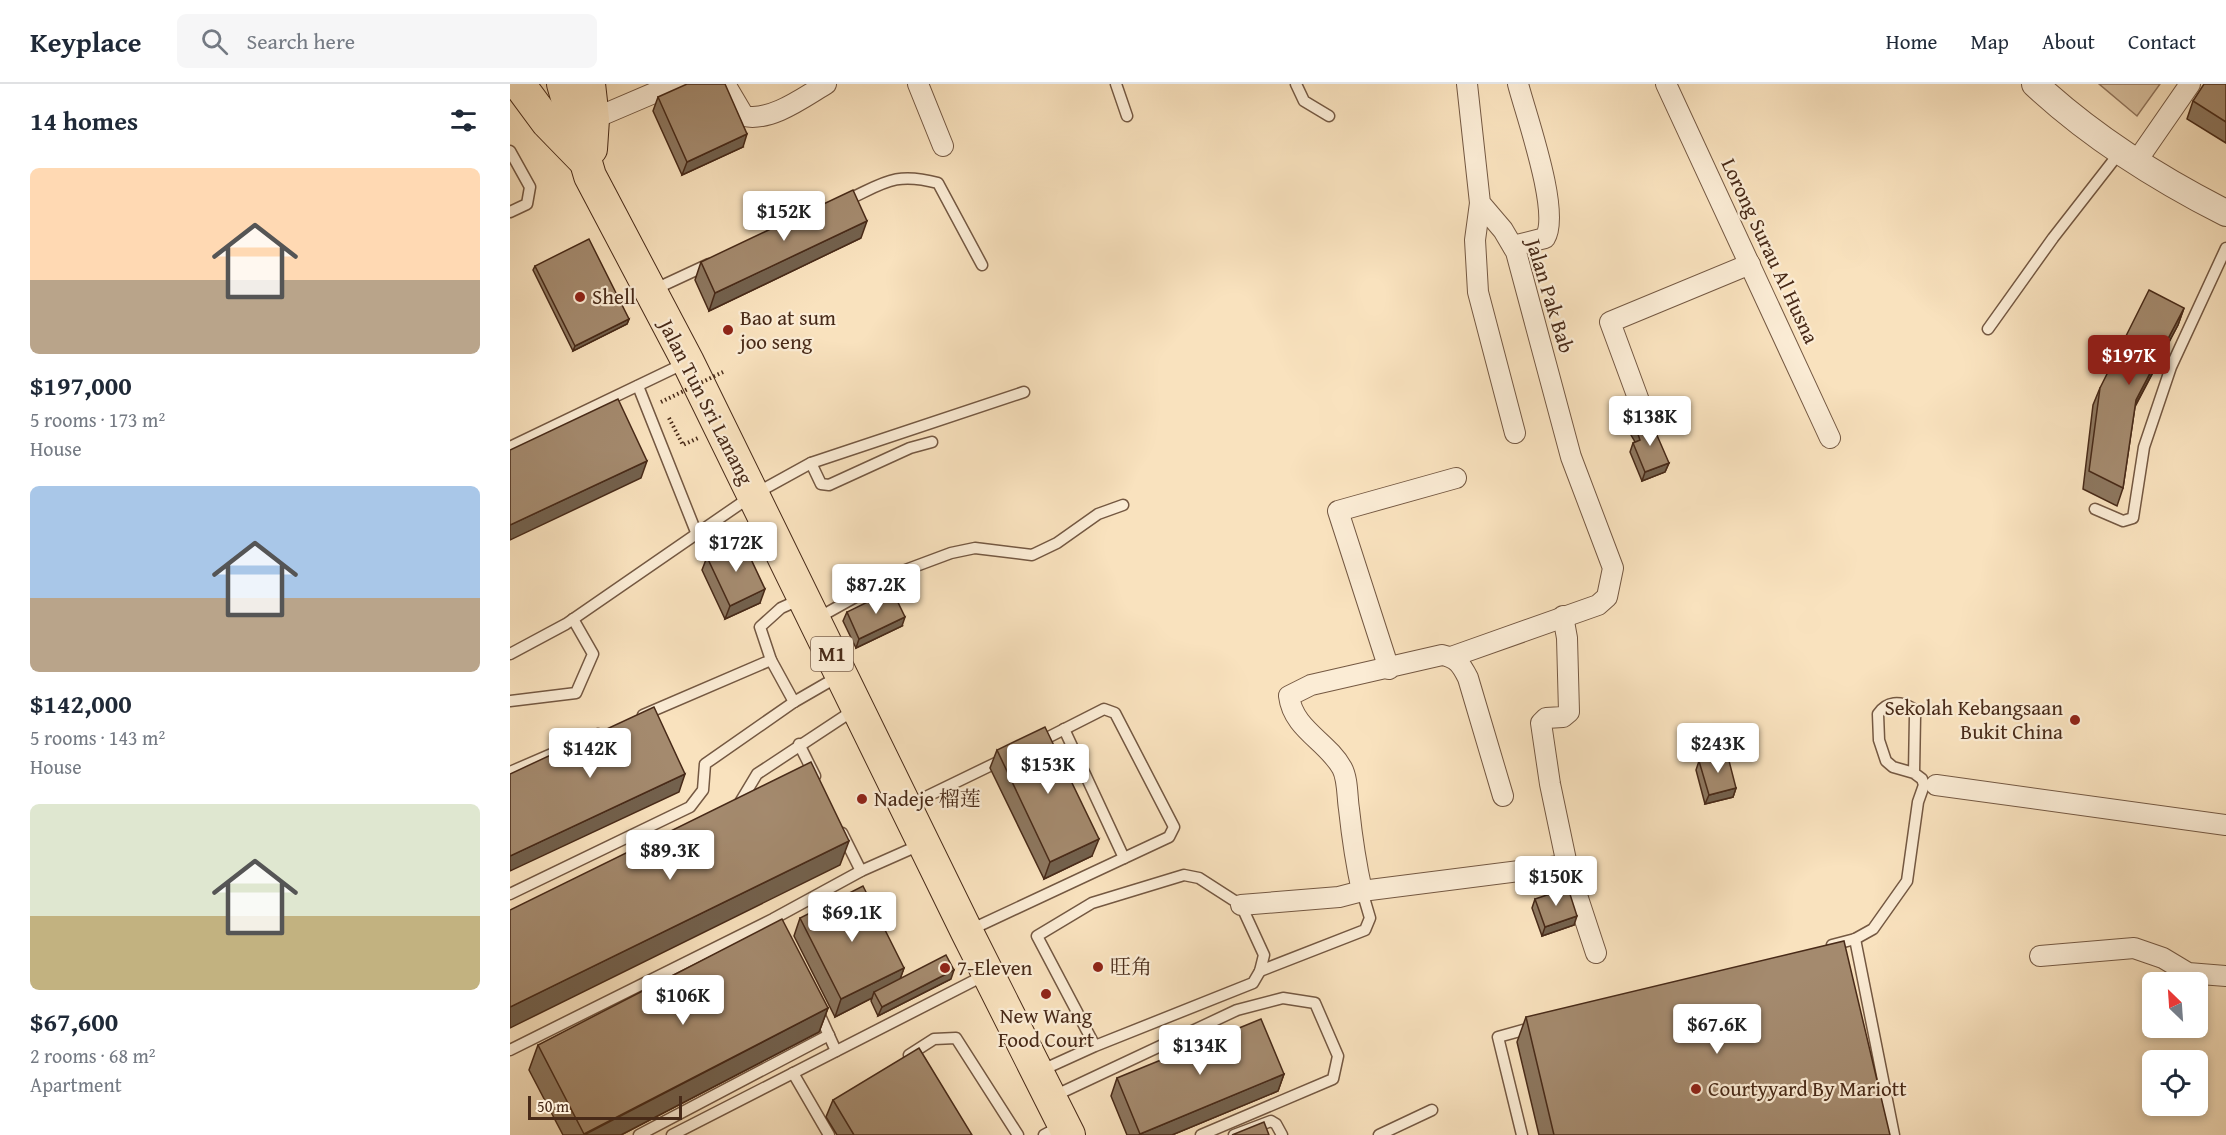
<!DOCTYPE html>
<meta charset="utf-8">
<style>
:root{--surface:#fff;--page:#f6f6f7;--text:#1f2937;--muted:#747a83;--line:#e0e1e3;--accent:#8f2418}
body{margin:0;font-family:"Gentium Book Plus","Noto Serif SC",serif;background:var(--page);color:var(--text);height:100vh;display:flex;flex-direction:column;font-size:22px;white-space:nowrap}
*{box-sizing:border-box;margin:0}
p{font-size:20px;color:var(--muted)}
.icon{flex:none;width:33px;height:33px;fill:none;stroke:currentColor;stroke-width:2;stroke-linecap:round;stroke-linejoin:round}
.map{position:relative;flex:1;overflow:hidden}
.side{display:flex;flex-direction:column;background:var(--surface);width:510px}
.side>*{flex:none}
.needle{width:39px;rotate:335deg}
.buttons{position:absolute;left:1632px;top:888px;display:grid;gap:12px}
.buttons a{display:grid;place-items:center;width:66px;height:66px;border-radius:9px;background:var(--surface);box-shadow:0 3px 9px #0003;font-size:30px}
.scale{position:absolute;left:18px;bottom:15px;width:154px;box-sizing:border-box;padding-left:6px;border:3px solid #482a18;border-top:0;font-size:16px;line-height:21px;white-space:nowrap;color:#482a18;-webkit-text-stroke:4px #fbecd5;paint-order:stroke}
.price{position:absolute;translate:-50% -51px;padding:0 14px;border-radius:6px;background:#fff;color:#222;font-size:20px;line-height:39px;filter:drop-shadow(0 2px 3px #0008)}
.price::after{content:'';position:absolute;left:50%;top:36px;width:18px;height:14px;margin-left:-9px;background:inherit;clip-path:polygon(0 0,100% 0,50% 100%)}
.price.current{background:var(--accent);color:#fff}
ul{padding:0;list-style:none}
li{display:grid;align-content:center;gap:12px;height:318px;padding:0 30px}
li span{display:grid;place-items:center;height:186px;border-radius:9px;color:#555}
li>.icon{margin-inline-start:auto}
span .icon{width:108px;height:108px;fill:#fffc;stroke-width:1}
li b{font-size:26px}
h2{display:flex;justify-content:space-between;align-items:center;height:72px;padding:0 30px;font-size:26px}
header{display:flex;align-items:center;gap:36px;box-sizing:border-box;height:84px;padding:0 30px;background:var(--surface);border-bottom:2px solid var(--line)}
header strong{font-size:28px}
nav{display:flex;gap:33px;margin-inline-start:auto;font-size:21px}
.search{width:420px;height:54px;background:var(--page);display:flex;align-items:center;gap:15px;box-sizing:border-box;padding:0 21px;border-radius:9px;color:var(--muted);font-size:22px}
main{display:flex;flex:1;min-height:0}
.map>svg:first-child{display:block}
</style>
<header>
<strong>Keyplace</strong>
<div class="search"><svg class="icon" aria-label="search" viewBox="0 0 24 24"><circle cx="10" cy="10" r="6"/><path d="M15 15l6 6"/></svg>Search here</div>
<nav><a>Home</a><a>Map</a><a>About</a><a>Contact</a></nav>
</header>
<main>
<section class="side">
<h2>14 homes<svg class="icon" aria-label="filters" viewBox="0 0 24 24"><path d="M4 7h16M4 17h16"/><circle cx="9" cy="7" r="2"/><circle cx="15" cy="17" r="2"/></svg></h2>
<ul>
<li><span style="background:linear-gradient(#ffd9b3 60%,#b9a48a 0)"><svg class="icon" aria-label="home" viewBox="0 0 24 24"><path d="M3 11l9-7 9 7M6 9v11h12V9"/></svg></span><div><b>$197,000</b><p>5 rooms · 173 m²</p><p>House</p></div></li>
<li><span style="background:linear-gradient(#a9c7e8 60%,#b9a48a 0)"><svg class="icon" aria-label="home" viewBox="0 0 24 24"><path d="M3 11l9-7 9 7M6 9v11h12V9"/></svg></span><div><b>$142,000</b><p>5 rooms · 143 m²</p><p>House</p></div></li>
<li><span style="background:linear-gradient(#dfe7d0 60%,#c2b280 0)"><svg class="icon" aria-label="home" viewBox="0 0 24 24"><path d="M3 11l9-7 9 7M6 9v11h12V9"/></svg></span><div><b>$67,600</b><p>2 rooms · 68 m²</p><p>Apartment</p></div></li>
</ul>
</section>
<div class="map">
<svg width="1716" height="1051" viewBox="0 0 1716 1051">
<rect width="100%" height="100%" fill="#f9e2be"/>
<filter id="stains"><feTurbulence type="fractalNoise" baseFrequency=".00333" numOctaves="4"/><feColorMatrix values="0 0 0 0 .2 0 0 0 0 .09 0 0 0 0 .02 0 0 0 .5 -.17"/></filter>
<radialGradient id="worn" r=".72"><stop offset=".6" stop-color="#630" stop-opacity="0"/><stop offset="1" stop-color="#630" stop-opacity=".3"/></radialGradient>
<polygon fill="#dbc3a2" stroke="#92765d" stroke-width="1.5" points="1589,0 1650,0 1627,32"/>
<g fill="none" stroke-linecap="round" stroke-linejoin="round">
<g stroke="#745842" stroke-width="13">
<g id="service">
<polyline points="606,0 617,32"/>
<polyline points="786,0 794,17 819,32"/>
<polyline points="0,67 20,103 17,120 0,128"/>
<path d="M333,118C373,100 383,87 428,99L472,181"/>
<polyline points="143,206 199,180"/>
<polyline points="1478,245 1543,154 1610,68"/>
<polyline points="128,302 186,448"/>
<polyline points="0,363 175,279"/>
<polyline points="301,379 311,400 319,401 400,364 422,358"/>
<polyline points="1585,425 1613,437 1623,434 1634,363 1661,283 1716,164"/>
<polyline points="306,535 390,488 441,469 465,464 522,471 547,459 588,430 613,421"/>
<polyline points="0,570 56,540 243,411 301,379 514,308"/>
<polyline points="261,576 284,618"/>
<polyline points="0,617 66,609 83,570 63,535"/>
<polyline points="133,631 261,576 250,543 271,524 291,515"/>
<polyline points="554,645 614,774"/>
<polyline points="289,660 305,692"/>
<polyline points="0,688 88,650"/>
<polyline points="229,720 247,690 344,626"/>
<polyline points="397,722 494,675"/>
<polyline points="332,749 351,787"/>
<polyline points="0,810 180,723 193,706 195,680 284,618 329,592"/>
<polyline points="460,846 659,753 664,743 605,629 594,625 527,659"/>
<polyline points="1345,855 1384,1051"/>
<path d="M1322,861L1345,855L1363,845L1397,797L1408,718L1414,701L1412,695L1404,689L1383,683L1376,677L1369,656L1368,630C1377,617 1390,617 1402,624L1405,632L1404,689"/>
<polyline points="750,887 855,846 860,834 852,807"/>
<polyline points="307,925 326,967"/>
<polyline points="0,966 263,835 351,787 412,760"/>
<polyline points="399,971 424,955 446,954 508,1051"/>
<polyline points="530,987 585,962 743,899 750,887 754,871 731,821 689,794 674,791 582,819 527,852 585,962"/>
<polyline points="283,989 319,1051"/>
<polyline points="544,1012 727,926 773,914 805,919 828,972 823,995 691,1051"/>
<polyline points="129,1051 319,951"/>
<polyline points="162,1051 475,891"/>
<polyline points="534,1051 551,1042"/>
<polyline points="724,1051 761,1037 766,1040 772,1051"/>
<polyline points="869,1051 922,1026"/>
<polyline points="1012,1051 988,953 1024,943"/>
</g>
</g>
<g stroke="#745842" stroke-width="22">
<g id="minor">
<path d="M215,0L234,32C261,38 294,13 316,0"/>
<polyline points="408,0 433,62"/>
<polyline points="1156,0 1320,354"/>
<polyline points="83,35 165,0"/>
<polyline points="1626,78 1680,0"/>
<polyline points="970,119 965,156 968,208 1005,349"/>
<path d="M1003,162L1035,154C1051,129 1016,31 1008,0"/>
<polyline points="1135,333 1100,238 1240,180"/>
<polyline points="1053,532 1057,554 1059,628 1053,633 1036,634 1031,639 1040,700 1057,781 1086,869"/>
<polyline points="941,573 1088,521 1097,513 1103,484 1061,373 1006,168 993,146 970,119 957,0"/>
<polyline points="879,585 828,427 946,394"/>
<polyline points="1426,701 1716,741"/>
<path d="M852,807C846,780 842,753 839,725C837,713 838,695 832,684C817,657 783,645 779,612L801,601L932,571C947,574 951,580 958,594L993,712"/>
<polyline points="731,821 829,813 852,807 1057,781"/>
<polyline points="1530,872 1624,864 1653,874 1678,889 1716,892"/>
</g>
</g>
<g stroke="#745842" stroke-width="28">
<path id="tertiary" d="M1525,0C1582,53 1647,94 1716,129"/>
</g>
<g stroke="#482a18" stroke-width="34">
<g id="primary">
<polyline points="9,0 37,38 72,74"/>
<polyline points="53,0 80,92 178,278 457,848 559,1051"/>
<polyline points="79,0 83,35 81,65"/>
</g>
</g>
<polyline stroke="#482a18" stroke-width="4" stroke-dasharray="1.5 3" stroke-linecap="butt" points="159,334 173,361 188,354"/>
<use href="#service" stroke="#fbecd5" stroke-width="10"/>
<use href="#minor" stroke="#fbecd5" stroke-width="20"/>
<use href="#tertiary" stroke="#fbecd5" stroke-width="26"/>
<use href="#primary" stroke="#f9e2be" stroke-width="32"/>
<polyline stroke="#482a18" stroke-width="4" stroke-dasharray="1.5 3" stroke-linecap="butt" points="151,318 213,288"/>
</g>
<g fill="#8d775f" stroke="#482a18" stroke-width="1.5">
<polygon points="1716,0 1716,59 1677,35 1683,17"/>
<polygon points="148,13 233,63 172,91 143,27"/>
<polygon points="351,154 199,227 185,196 191,178"/>
<polygon points="25,182 119,235 117,240 63,267 23,186"/>
<polygon points="1674,224 1668,241 1625,323 1613,404 1607,422 1573,405 1583,321 1590,304"/>
<polygon points="1125,342 1159,379 1155,388 1132,397 1120,368 1123,359 1125,358 1121,351"/>
<polygon points="197,473 250,519 215,535 192,486"/>
<polygon points="337,528 392,542 346,564 333,537"/>
<polygon points="487,666 582,772 534,795 480,684"/>
<polygon points="1189,677 1226,704 1223,713 1195,720 1186,686"/>
<polygon points="1025,815 1064,841 1032,852 1022,824"/>
<polygon points="290,834 394,884 390,895 441,895 368,932 361,917 362,914 325,933 284,852"/>
<polygon points="318,924 309,948 111,1051 53,1051 19,986 28,961"/>
<polygon points="1016,933 1380,1051 1029,1051 1007,958"/>
<polygon points="774,990 768,1007 662,1051 617,1051 601,1012 607,994"/>
<polygon points="323,1016 462,1051 327,1051 316,1033"/>
</g>
<g fill="#73614d" stroke="#482a18" stroke-width="1.5">
<polygon points="237,50 233,63 172,91 177,78"/>
<polygon points="357,137 351,154 199,227 205,209"/>
<polygon points="1674,224 1668,241 1619,333 1626,316"/>
<polygon points="119,235 117,240 63,267 65,262"/>
<polygon points="137,377 131,394 0,456 0,441"/>
<polygon points="1159,379 1155,388 1132,397 1135,388"/>
<polygon points="255,505 250,519 215,535 220,522"/>
<polygon points="395,533 392,542 346,564 349,555"/>
<polygon points="175,690 169,708 0,787 0,772"/>
<polygon points="1226,704 1223,713 1195,720 1199,711"/>
<polygon points="589,755 582,772 534,795 540,778"/>
<polygon points="339,757 330,781 0,944 0,923"/>
<polygon points="1067,832 1064,841 1032,852 1035,843"/>
<polygon points="394,884 388,901 364,908 362,914 325,933 331,915"/>
<polygon points="444,886 441,895 368,932 372,923"/>
<polygon points="318,924 309,948 111,1051 74,1051"/>
<polygon points="774,990 768,1007 662,1051 629,1051 630,1050"/>
</g>
<g fill="#a48a6e" stroke="#482a18" stroke-width="1.5">
<polygon points="177,0 215,0 237,50 177,78 148,13"/>
<polygon points="1694,0 1716,0 1716,38 1683,17"/>
<polygon points="343,106 357,137 205,209 191,178"/>
<polygon points="79,155 119,235 65,262 25,182"/>
<polygon points="1639,206 1674,224 1626,316 1613,404 1579,387 1590,304"/>
<polygon points="108,315 137,377 0,441 0,366"/>
<polygon points="1140,335 1159,379 1135,388 1123,359 1130,356 1125,342"/>
<polygon points="232,456 255,505 220,522 197,473"/>
<polygon points="382,506 395,533 349,555 337,528"/>
<polygon points="144,623 175,690 0,772 0,690"/>
<polygon points="535,643 589,755 540,778 487,666"/>
<polygon points="1217,669 1226,704 1199,711 1189,677"/>
<polygon points="301,678 339,757 0,923 0,826"/>
<polygon points="353,802 394,884 331,915 290,834"/>
<polygon points="1058,804 1067,832 1035,843 1025,815"/>
<polygon points="272,835 318,924 74,1050 28,961"/>
<polygon points="1334,857 1380,1051 1044,1051 1016,933"/>
<polygon points="436,871 444,886 372,923 364,908"/>
<polygon points="751,935 774,990 630,1050 607,994"/>
<polygon points="409,964 462,1051 344,1051 323,1016"/>
<polygon points="754,1038 759,1051 722,1051"/>
</g>
<g fill="#8f2418" stroke="#fbecd5" stroke-width="2">
<circle cx="70" cy="213" r="6"/>
<circle cx="218" cy="246" r="6"/>
<circle cx="1565" cy="636" r="6"/>
<circle cx="352" cy="715" r="6"/>
<circle cx="588" cy="883" r="6"/>
<circle cx="435" cy="884" r="6"/>
<circle cx="536" cy="910" r="6"/>
<circle cx="1186" cy="1005" r="6"/>
</g>
<g text-anchor="middle" stroke-width="4.5" stroke-linejoin="round" paint-order="stroke">
<rect fill="#fbecd5" stroke="#7e6451" stroke-width="1.5" x="301" y="553" width="42" height="34" rx="4.5"/>
<g font-size="20" font-weight="bold" fill="#482a18">
<text x="322" y="577">M1</text>
</g>
<g font-size="21" fill="#482a18" stroke="#fbecd5">
<text transform="translate(1260 167) rotate(65)" y="7">Lorong Surau Al Husna</text>
<text transform="translate(1040 212) rotate(73)" y="7">Jalan Pak Bab</text>
<text transform="translate(196 318) rotate(63)" y="7">Jalan Tun Sri Lanang</text>
</g>
<g font-size="21" fill="#482a18" stroke="#fbecd5" text-anchor="start">
<text x="82" y="220">Shell</text>
<text x="230" y="241">Bao at sum<tspan x="230" dy="24">joo seng</tspan></text>
<text x="1553" y="631" text-anchor="end">Sekolah Kebangsaan<tspan x="1553" dy="24">Bukit China</tspan></text>
<text x="364" y="722">Nadeje 榴莲</text>
<text x="600" y="890">旺角</text>
<text x="447" y="891">7-Eleven</text>
<text x="536" y="939" text-anchor="middle">New Wang<tspan x="536" dy="24">Food Court</tspan></text>
<text x="1198" y="1012">Courtyyard By Mariott</text>
</g>
</g>
<rect width="100%" height="100%" filter="url(#stains)"/>
<rect width="100%" height="100%" fill="url(#worn)"/>
</svg>
<div class="buttons">
<a><svg class="needle" viewBox="-14 -14 28 28"><path d="M0-13l5 13h-10z" fill="#e53935"/><path d="M0 13l5-13h-10z" fill="#747a83"/></svg></a>
<a><svg class="icon" aria-label="locate" viewBox="0 0 24 24"><circle cx="12" cy="12" r="6"/><path d="M12 2v4M12 18v4M2 12h4M18 12h4"/></svg></a>
</div>
<div class="scale">50 m</div>
<b class="price" style="left:274px;top:158px">$152K</b>
<b class="price current" style="left:1619px;top:302px">$197K</b>
<b class="price" style="left:1140px;top:363px">$138K</b>
<b class="price" style="left:226px;top:489px">$172K</b>
<b class="price" style="left:366px;top:531px">$87.2K</b>
<b class="price" style="left:1208px;top:690px">$243K</b>
<b class="price" style="left:80px;top:695px">$142K</b>
<b class="price" style="left:538px;top:711px">$153K</b>
<b class="price" style="left:160px;top:797px">$89.3K</b>
<b class="price" style="left:1046px;top:823px">$150K</b>
<b class="price" style="left:342px;top:859px">$69.1K</b>
<b class="price" style="left:173px;top:942px">$106K</b>
<b class="price" style="left:1207px;top:971px">$67.6K</b>
<b class="price" style="left:690px;top:992px">$134K</b>
</div>
</main>
